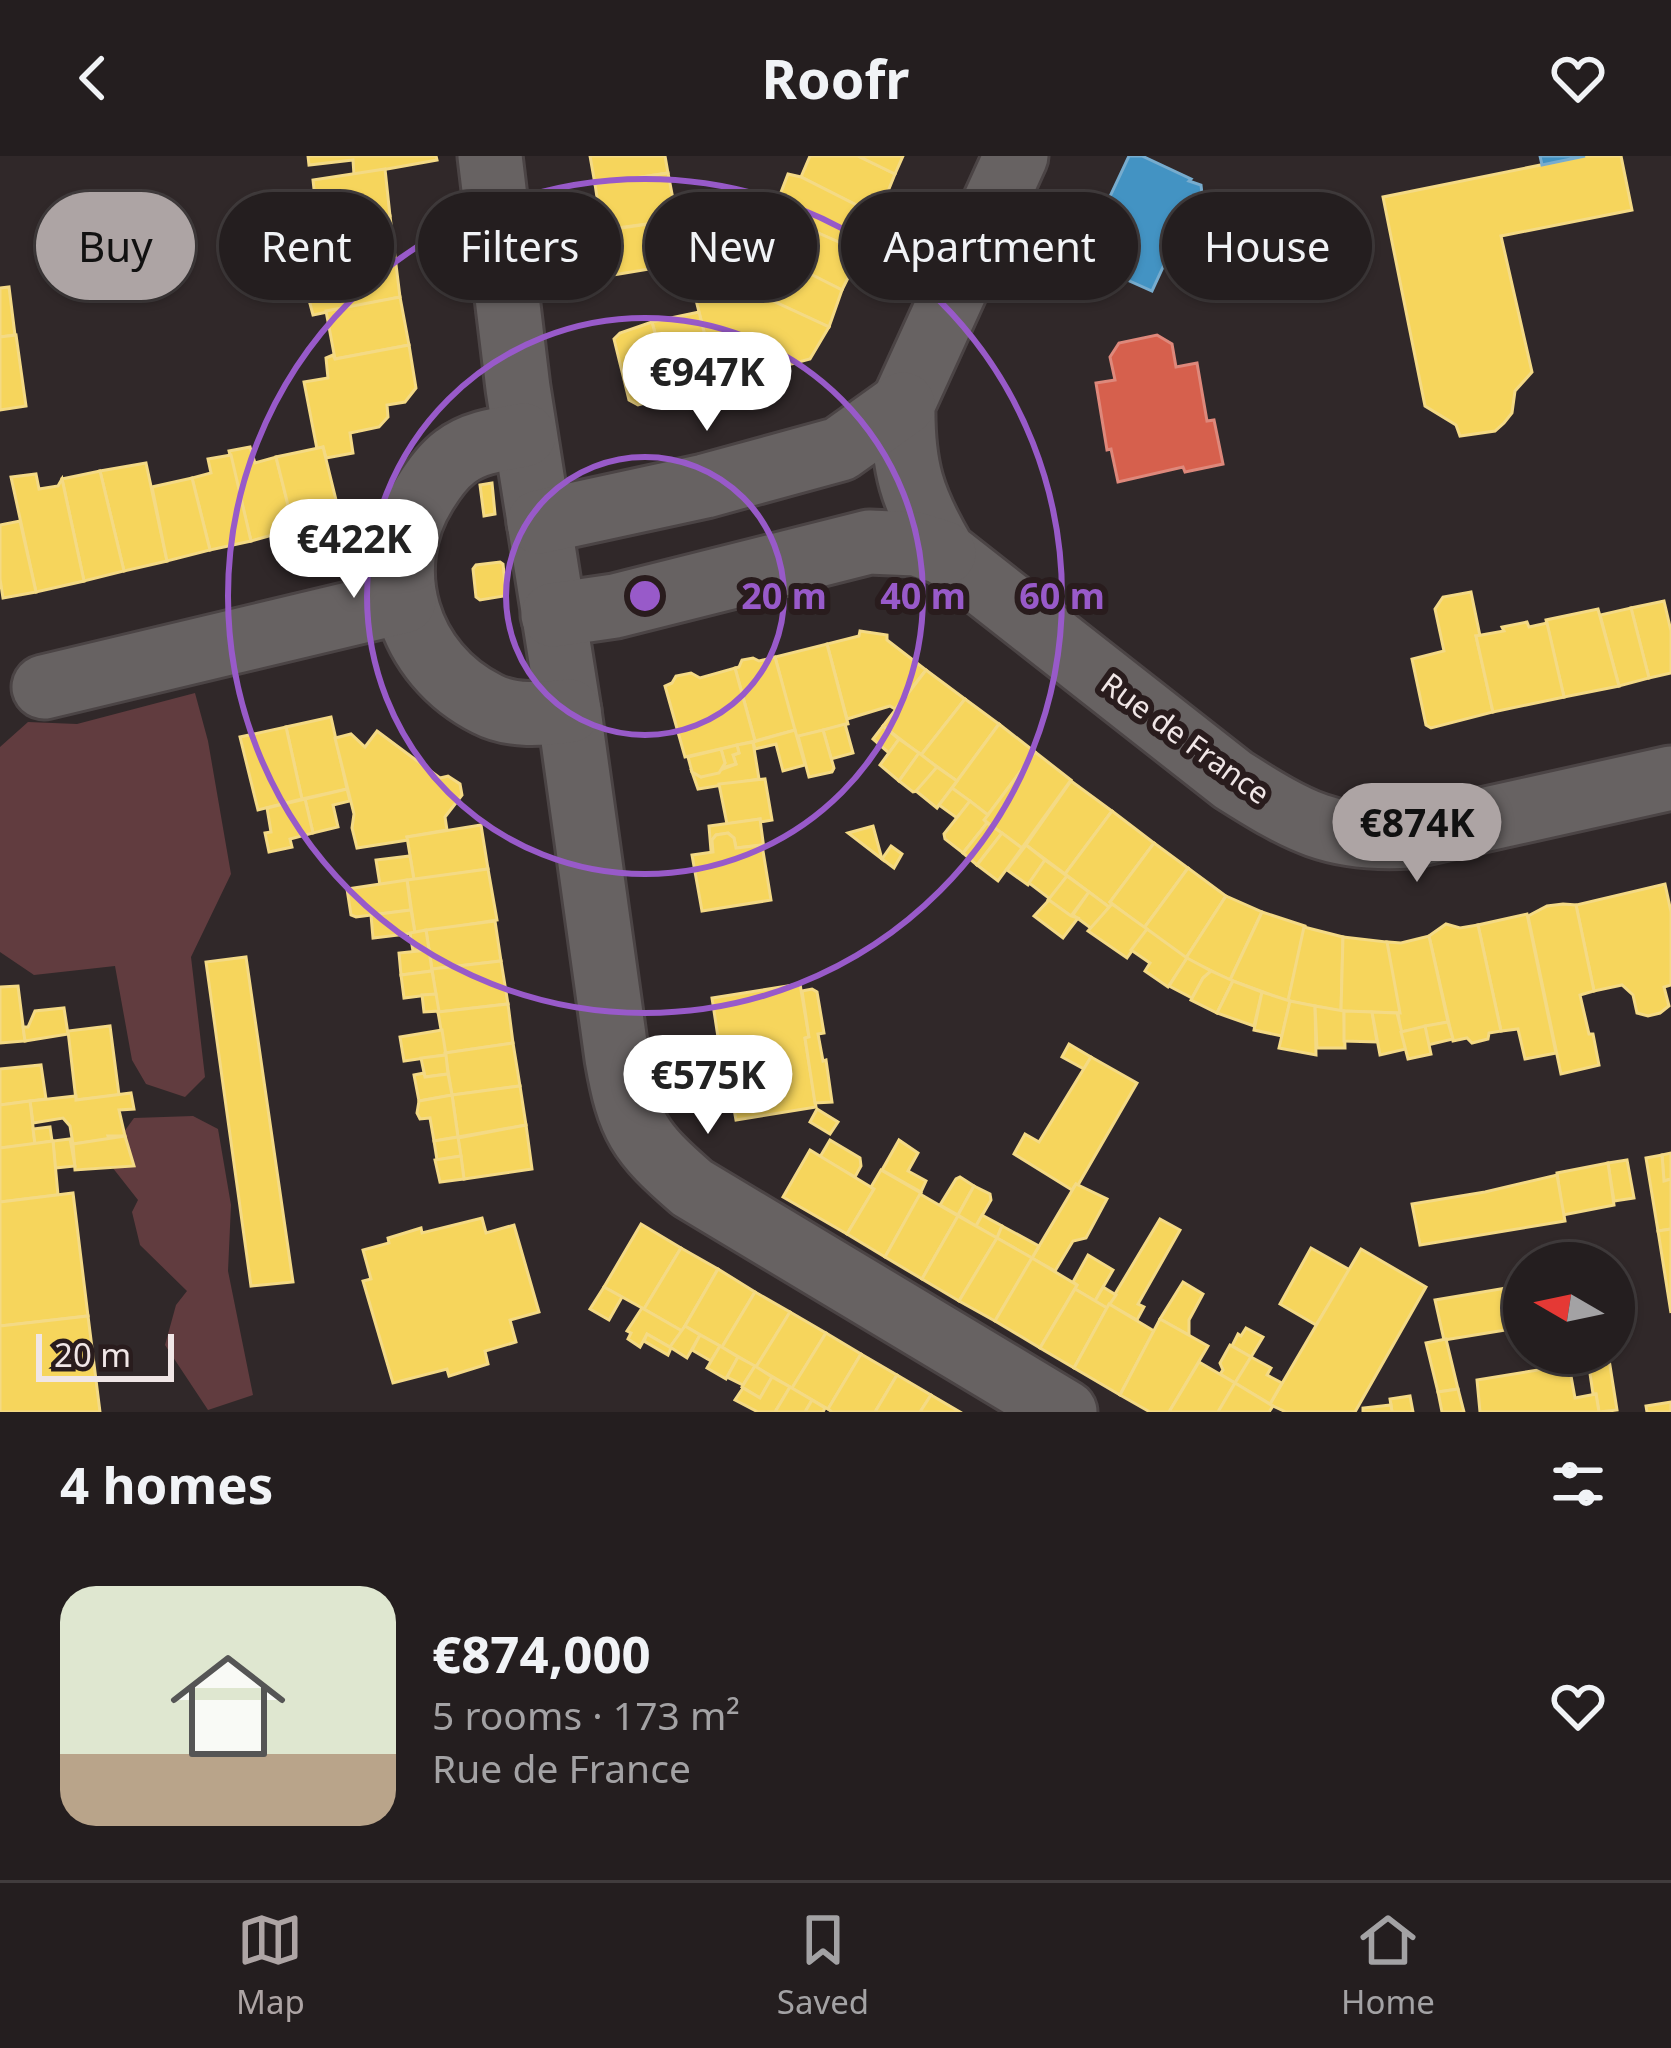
<!DOCTYPE html>
<meta charset="utf-8">
<style>
:root{--surface:#241e1f;--page:#302b2c;--text:#f1f3f6;--muted:#a3a2a4;--line:#413c3d;--accent:#ada4a4}
body{margin:0;font-family:"Noto Sans",sans-serif;background:var(--page);color:var(--text);height:100vh;display:flex;flex-direction:column;font-size:45px;white-space:nowrap}
*{box-sizing:border-box;margin:0}
p{font-size:39px;color:var(--muted)}
.icon{flex:none;width:66px;height:66px;fill:none;stroke:currentColor;stroke-width:2;stroke-linecap:round;stroke-linejoin:round}
.map{position:relative;height:1256px;overflow:hidden}
.panel{display:flex;flex-direction:column;background:var(--surface);flex:1}
.panel>*{flex:none}
.banner{position:absolute;left:36px;top:36px;width:1599px;height:108px;display:flex;gap:24px}
.needle{width:78px;rotate:279deg}
.buttons{position:absolute;left:1503px;top:1086px;display:grid;gap:24px}
.buttons a{display:grid;place-items:center;width:132px;height:132px;border-radius:50%;background:var(--surface);box-shadow:0 3px 9px #0004,0 0 0 3px var(--line);font-size:60px}
.scale{position:absolute;left:36px;bottom:30px;width:138px;box-sizing:border-box;padding-left:12px;border:6px solid #f0e6e6;border-top:0;font-size:33px;line-height:42px;white-space:nowrap;color:#f0e6e6;-webkit-text-stroke:9px #291c1d;paint-order:stroke}
.price{position:absolute;translate:-50% -102px;padding:0 27px;border-radius:42px;background:#fff;color:#222;font-size:39px;line-height:78px;filter:drop-shadow(0 3px 6px #0008)}
.price::after{content:'';position:absolute;left:50%;top:72px;width:36px;height:27px;margin-left:-18px;background:inherit;clip-path:polygon(0 0,100% 0,50% 100%)}
.price.active{background:var(--accent);color:#111}
ul{padding:0;list-style:none}
li{display:flex;align-items:center;gap:36px;height:300px;padding:0 60px}
li+li{border-top:3px solid var(--line)}
li span{display:grid;place-items:center;flex:none;width:336px;height:240px;border-radius:36px;color:#555}
li>.icon{margin-inline-start:auto}
span .icon{width:144px;height:144px;fill:#fffc;stroke-width:1}
li b{font-size:51px}
h2{display:flex;justify-content:space-between;align-items:center;height:144px;padding:0 60px;font-size:51px}
.tag{padding:0 42px;border-radius:54px;background:var(--surface);box-shadow:0 3px 9px #0004,0 0 0 3px var(--line);font-size:42px;line-height:108px}
.tag.active{background:var(--accent);color:#111}
header{display:flex;justify-content:space-between;align-items:center;height:156px;padding:0 60px;background:var(--surface);font-size:54px;font-weight:700}
.tabs{display:flex;justify-content:space-around;align-items:center;height:168px;border-top:3px solid var(--line);background:var(--surface);font-size:33px;color:var(--muted)}
.tabs a{display:grid;justify-items:center;gap:6px}
.tabs .active{color:var(--accent)}
.map>svg:first-child{display:block}
</style>
<header><svg class="icon" aria-label="back" viewBox="0 0 24 24"><path d="M15 5l-7 7 7 7"/></svg>Roofr<svg class="icon" aria-label="heart" viewBox="0 0 24 24"><path d="M12 20l-8-8c-3-5 5-10 8-4 3-6 11-1 8 4z"/></svg></header>
<div class="map">
<svg width="1671" height="1256" viewBox="0 0 1671 1256">
<rect width="100%" height="100%" fill="#302829"/>
<g fill="#613c3f">
<polygon points="195,537 208,585 231,718 191,801 205,921 185,941 146,928 132,904 115,810 34,819 0,796 0,591 28,566 77,568"/>
<polygon points="193,960 218,973 231,1049 228,1115 253,1239 208,1254 165,1189 176,1149 187,1135 140,1089 132,1056 138,1044 105,1002 134,962"/>
</g>
<g fill="#f6d55c" stroke="#f4da85" stroke-width="3">
<polygon points="308,0 436,0 437,4 354,19 353,4 309,9"/>
<polygon points="590,0 665,0 668,17 595,28"/>
<polygon points="810,0 858,0 895,18 878,60 801,21"/>
<polygon points="858,0 903,0 895,18"/>
<polygon points="1585,0 1621,0 1632,54 1501,80 1532,216 1515,235 1512,257 1504,267 1495,275 1460,280 1456,269 1425,250 1383,41"/>
<polygon points="385,13 390,60 318,69 313,24"/>
<polygon points="668,17 677,64 602,74 595,28"/>
<polygon points="788,18 801,21 878,60 861,96 773,57"/>
<polygon points="390,60 400,141 313,159 308,140 289,143 285,108 295,105 291,73"/>
<polygon points="677,64 685,107 607,120 600,75"/>
<polygon points="798,68 861,96 842,134 781,104"/>
<polygon points="769,97 842,134 829,171 766,142 771,127 757,120"/>
<polygon points="732,126 829,171 810,203 717,228 695,140 725,135"/>
<polygon points="9,131 15,179 0,181 0,132"/>
<polygon points="400,141 409,189 335,203 326,155"/>
<polygon points="699,156 717,228 672,240 652,166"/>
<polygon points="652,166 672,240 638,249 629,244 614,183 620,177"/>
<polygon points="16,179 26,250 0,254 0,181"/>
<polygon points="409,189 416,232 405,246 387,249 388,261 379,271 350,277 353,297 326,302 323,291 317,293 304,226 328,222 326,202 333,199 335,203"/>
<polygon points="250,291 255,307 276,301 294,373 251,385 229,295"/>
<polygon points="323,291 336,344 322,348 326,366 294,373 276,301"/>
<polygon points="231,299 251,385 210,394 192,322 211,317 208,303"/>
<polygon points="146,307 167,405 124,415 100,315"/>
<polygon points="100,315 124,415 84,425 62,323"/>
<polygon points="36,318 39,333 58,330 62,323 84,425 36,436 11,321"/>
<polygon points="192,322 210,394 167,405 152,331"/>
<polygon points="492,327 495,358 484,360 480,329"/>
<polygon points="20,365 36,436 3,442 0,423 0,369"/>
<polygon points="500,406 503,408 506,436 504,440 480,444 476,441 473,413 476,409"/>
<polygon points="1471,436 1480,480 1476,480 1493,556 1431,572 1426,569 1412,503 1444,495 1435,453 1443,441"/>
<polygon points="1664,445 1671,475 1671,517 1649,522 1631,452"/>
<polygon points="1631,452 1649,522 1619,530 1600,459"/>
<polygon points="1598,453 1619,530 1564,541 1546,464"/>
<polygon points="1527,466 1529,471 1547,467 1564,541 1493,556 1476,480 1504,475 1502,471"/>
<polygon points="860,475 887,479 887,484 926,514 895,553 890,550 847,563 827,488 859,480"/>
<polygon points="827,488 848,568 796,581 775,501"/>
<polygon points="775,501 795,574 755,585 735,512 739,511 742,504 753,502 759,505"/>
<polygon points="735,512 755,585 685,601 665,530 672,527 676,520 691,517 700,522"/>
<polygon points="926,514 965,543 921,599 883,570"/>
<polygon points="965,543 999,568 957,625 921,599"/>
<polygon points="331,561 347,633 302,643 286,571"/>
<polygon points="845,568 853,597 831,603 823,574"/>
<polygon points="999,568 1035,596 988,659 952,632"/>
<polygon points="883,570 899,583 889,597 873,583"/>
<polygon points="286,571 302,643 258,654 240,581"/>
<polygon points="795,574 805,609 783,615 776,588 755,593 753,586"/>
<polygon points="823,574 834,612 832,616 809,621 798,580"/>
<polygon points="377,575 440,622 448,620 460,628 462,639 445,661 447,674 407,681 408,684 357,692 352,672 354,658 335,582 351,578 365,591"/>
<polygon points="899,583 919,597 899,625 880,609"/>
<polygon points="753,586 759,623 698,633 692,616 701,621 736,608 733,599 739,597 737,589"/>
<polygon points="737,589 739,597 733,599 736,608 722,612 725,607 721,593"/>
<polygon points="721,593 725,607 719,617 701,621 692,616 688,601"/>
<polygon points="1035,596 1071,624 1022,692 984,664"/>
<polygon points="919,597 937,611 918,635 913,636 899,625"/>
<polygon points="937,611 957,625 937,652 916,635"/>
<polygon points="765,623 772,664 760,666 760,663 727,668 719,628"/>
<polygon points="1071,625 1112,655 1065,718 1026,689"/>
<polygon points="952,632 970,645 957,662 939,649"/>
<polygon points="347,633 350,645 333,649 338,671 313,677 305,643"/>
<polygon points="305,643 313,677 290,683 292,691 269,696 265,677 271,676 267,652"/>
<polygon points="970,645 988,659 984,664 987,667 963,697 945,683 944,678"/>
<polygon points="1112,655 1154,687 1110,746 1112,748 1109,751 1065,718"/>
<polygon points="760,663 764,693 762,689 736,692 734,682 728,677 716,679 712,684 711,695 709,670"/>
<polygon points="987,667 1002,677 977,709 963,697"/>
<polygon points="481,669 488,713 414,724 407,681"/>
<polygon points="873,670 882,703 848,677"/>
<polygon points="728,677 734,682 736,692 762,689 771,744 702,755 692,699 713,696 712,684 716,679"/>
<polygon points="1002,677 1022,692 998,725 977,709"/>
<polygon points="1154,687 1188,712 1144,772 1110,746"/>
<polygon points="1026,689 1045,704 1028,729 1007,714"/>
<polygon points="891,690 902,698 894,712 882,703"/>
<polygon points="410,700 414,724 380,729 376,704"/>
<polygon points="1045,704 1067,720 1050,743 1029,727"/>
<polygon points="1188,712 1226,740 1186,802 1144,772"/>
<polygon points="488,713 497,764 415,777 407,724"/>
<polygon points="1067,720 1089,736 1071,760 1048,744"/>
<polygon points="407,724 411,754 356,761 351,759 347,733"/>
<polygon points="1665,728 1671,756 1671,829 1664,831 1669,850 1660,857 1648,860 1637,857 1633,839 1622,829 1594,835 1576,749"/>
<polygon points="1089,736 1109,751 1092,773 1073,759"/>
<polygon points="1226,740 1262,756 1230,824 1186,802"/>
<polygon points="1049,744 1071,760 1078,762 1063,782 1034,760"/>
<polygon points="1112,748 1147,773 1127,802 1088,775"/>
<polygon points="1563,748 1576,749 1594,835 1580,839 1589,878 1593,878 1599,909 1561,918 1528,760 1547,750"/>
<polygon points="411,754 415,777 373,782 371,759"/>
<polygon points="1262,756 1305,770 1288,845 1230,824"/>
<polygon points="1527,758 1556,897 1525,903 1518,873 1501,875 1478,769"/>
<polygon points="495,765 501,805 432,813 426,774"/>
<polygon points="1446,768 1460,772 1478,769 1501,875 1489,877 1488,883 1472,887 1467,882 1453,885 1429,780"/>
<polygon points="1304,771 1343,781 1341,855 1288,845"/>
<polygon points="1147,773 1187,802 1168,831 1145,815 1150,807 1131,794"/>
<polygon points="426,774 429,794 413,795 410,777"/>
<polygon points="1429,780 1448,866 1401,876 1387,786 1401,787"/>
<polygon points="1343,781 1387,786 1400,857 1341,855"/>
<polygon points="429,794 432,815 401,819 399,797"/>
<polygon points="246,801 293,1126 251,1130 206,806"/>
<polygon points="1187,802 1211,815 1203,822 1192,842 1169,830"/>
<polygon points="501,805 508,848 438,856 432,813"/>
<polygon points="432,815 436,838 404,842 401,819"/>
<polygon points="1211,815 1233,825 1217,857 1191,844 1203,822"/>
<polygon points="1233,825 1262,836 1254,870 1217,857"/>
<polygon points="800,828 809,881 805,882 816,951 736,964 729,926 725,927 712,842"/>
<polygon points="18,830 25,885 0,887 0,831"/>
<polygon points="812,833 817,836 824,877 818,878 823,905 826,904 832,946 815,947 805,882 809,881 802,835"/>
<polygon points="1262,836 1290,845 1282,880 1254,874"/>
<polygon points="436,838 439,855 424,856 422,839"/>
<polygon points="1290,845 1315,850 1316,899 1279,892"/>
<polygon points="508,848 513,887 445,897 438,856"/>
<polygon points="1315,850 1344,855 1345,892 1317,892"/>
<polygon points="64,852 68,878 25,885 23,871 28,871 35,855"/>
<polygon points="1344,855 1372,856 1377,886 1344,885"/>
<polygon points="1372,856 1397,857 1406,893 1380,899"/>
<polygon points="1448,866 1453,883 1428,889 1425,870"/>
<polygon points="110,870 119,939 76,944 68,875"/>
<polygon points="1425,870 1431,898 1408,903 1401,876"/>
<polygon points="442,874 446,899 404,905 400,881"/>
<polygon points="513,887 520,930 452,939 445,897"/>
<polygon points="1069,888 1091,901 1084,913 1062,901"/>
<polygon points="446,899 448,918 425,921 421,902"/>
<polygon points="1091,901 1137,927 1078,1029 1076,1028 1072,1034 1014,998 1025,978 1039,986"/>
<polygon points="41,909 46,943 0,949 0,913"/>
<polygon points="424,917 425,921 448,918 452,939 419,945 414,919"/>
<polygon points="520,930 526,969 458,981 452,939"/>
<polygon points="131,937 134,953 119,954 125,980 108,980 109,983 73,988 70,970 63,962 33,967 30,945 76,940 76,944"/>
<polygon points="452,939 458,981 434,985 430,962 420,963 417,957 419,945"/>
<polygon points="30,945 35,988 0,992 0,949"/>
<polygon points="817,953 838,966 830,978 810,966"/>
<polygon points="526,969 532,1013 464,1023 458,982"/>
<polygon points="50,971 52,985 35,988 33,973"/>
<polygon points="125,980 134,1010 75,1014 73,988"/>
<polygon points="458,981 461,1000 437,1004 434,985"/>
<polygon points="70,983 75,1010 55,1012 53,985"/>
<polygon points="830,984 860,1002 861,1010 855,1021 820,1001"/>
<polygon points="899,984 918,997 908,1015 926,1025 921,1036 882,1014"/>
<polygon points="53,985 58,1039 0,1046 0,992"/>
<polygon points="810,994 874,1033 847,1078 783,1041"/>
<polygon points="1671,997 1671,1023 1664,1025 1662,999"/>
<polygon points="1662,999 1664,1025 1671,1023 1671,1073 1658,1075 1646,1002"/>
<polygon points="461,1000 464,1023 440,1026 435,1004"/>
<polygon points="1627,1004 1634,1042 1614,1045 1608,1007"/>
<polygon points="1608,1007 1614,1049 1563,1059 1557,1017"/>
<polygon points="881,1014 921,1037 885,1101 847,1078 874,1033 871,1031"/>
<polygon points="1557,1019 1565,1065 1420,1089 1412,1048 1485,1036"/>
<polygon points="960,1021 974,1030 958,1059 940,1049 956,1023"/>
<polygon points="1076,1028 1107,1043 1086,1082 1073,1085 1055,1115 1032,1102"/>
<polygon points="974,1030 990,1038 991,1044 976,1070 958,1059"/>
<polygon points="73,1037 88,1160 0,1170 0,1046"/>
<polygon points="920,1038 958,1060 922,1123 885,1101"/>
<polygon points="982,1059 1002,1070 997,1082 976,1070"/>
<polygon points="958,1060 997,1082 959,1145 922,1123"/>
<polygon points="482,1062 486,1077 514,1069 539,1156 510,1164 516,1186 485,1195 488,1208 449,1220 447,1213 393,1227 363,1125 371,1123 363,1094 389,1087 388,1082 421,1072 422,1077"/>
<polygon points="1160,1063 1180,1074 1138,1148 1144,1151 1137,1164 1109,1148"/>
<polygon points="641,1068 681,1092 644,1153 604,1131"/>
<polygon points="1002,1070 1039,1090 1032,1102 997,1082"/>
<polygon points="1671,1073 1671,1157 1658,1075"/>
<polygon points="997,1082 1032,1102 995,1165 959,1145"/>
<polygon points="681,1092 718,1113 682,1175 644,1153"/>
<polygon points="1311,1092 1350,1114 1316,1169 1280,1148"/>
<polygon points="1361,1093 1426,1131 1355,1256 1286,1256 1273,1250 1270,1248"/>
<polygon points="1088,1099 1113,1114 1095,1145 1075,1133 1077,1129 1073,1126"/>
<polygon points="1032,1102 1077,1129 1040,1192 995,1165"/>
<polygon points="718,1113 755,1136 722,1191 685,1170"/>
<polygon points="1183,1126 1203,1138 1189,1164 1189,1179 1160,1163"/>
<polygon points="1524,1129 1524,1171 1444,1184 1435,1144"/>
<polygon points="604,1131 622,1141 609,1164 590,1153"/>
<polygon points="1103,1131 1116,1139 1107,1152 1095,1145"/>
<polygon points="1075,1133 1107,1152 1074,1212 1040,1192"/>
<polygon points="755,1136 790,1156 756,1211 722,1191"/>
<polygon points="1109,1148 1154,1175 1120,1239 1074,1212"/>
<polygon points="642,1152 682,1175 670,1191 647,1178 640,1191 628,1183 631,1177 627,1175"/>
<polygon points="790,1156 826,1177 792,1232 756,1211"/>
<polygon points="88,1160 100,1256 0,1256 0,1170"/>
<polygon points="1160,1163 1208,1190 1169,1256 1150,1256 1120,1239"/>
<polygon points="685,1170 700,1179 687,1202 670,1191"/>
<polygon points="1246,1172 1263,1181 1251,1201 1232,1190 1238,1178 1241,1180"/>
<polygon points="826,1177 861,1198 828,1253 792,1232"/>
<polygon points="647,1178 671,1192 668,1199 644,1185"/>
<polygon points="700,1179 720,1190 711,1205 692,1194"/>
<polygon points="1446,1183 1458,1233 1438,1236 1426,1187"/>
<polygon points="1230,1189 1251,1201 1235,1227 1220,1218 1223,1214 1220,1207"/>
<polygon points="720,1190 738,1201 726,1223 707,1212"/>
<polygon points="1587,1197 1608,1197 1617,1254 1599,1256 1596,1238 1593,1238"/>
<polygon points="861,1198 897,1219 875,1256 832,1256 828,1253"/>
<polygon points="738,1201 755,1210 743,1229 727,1221"/>
<polygon points="1251,1201 1271,1212 1267,1219 1282,1227 1270,1248 1235,1227"/>
<polygon points="1199,1206 1235,1227 1218,1256 1169,1256"/>
<polygon points="1569,1209 1575,1242 1596,1238 1599,1256 1480,1256 1477,1224"/>
<polygon points="755,1210 772,1221 760,1242 742,1231"/>
<polygon points="897,1219 931,1239 920,1256 875,1256"/>
<polygon points="772,1221 790,1231 775,1256 758,1256 735,1244 743,1232 760,1242"/>
<polygon points="1235,1227 1273,1250 1269,1256 1218,1256"/>
<polygon points="790,1231 812,1244 805,1256 775,1256"/>
<polygon points="1458,1233 1464,1256 1442,1256 1438,1236"/>
<polygon points="931,1239 960,1256 920,1256"/>
<polygon points="1410,1240 1413,1256 1392,1256 1390,1243"/>
<polygon points="812,1244 825,1252 823,1256 805,1256"/>
<polygon points="1671,1246 1671,1256 1647,1256 1646,1250"/>
<polygon points="1391,1249 1392,1256 1363,1256 1363,1252"/>
</g>
<polygon fill="#d6604d" stroke="#de887b" stroke-width="3" points="1157,179 1172,188 1176,211 1197,207 1207,265 1214,264 1223,308 1185,316 1183,311 1118,326 1111,293 1107,294 1096,227 1115,224 1110,201 1119,187"/>
<g fill="#4393c3" stroke="#77acce" stroke-width="3">
<polygon points="1129,0 1142,0 1191,23 1189,25 1201,29 1202,38 1188,72 1181,72 1152,135 1085,105 1082,100"/>
<polygon points="1540,0 1585,0 1542,9"/>
</g>
<g fill="none" stroke-linecap="round" stroke-linejoin="round">
<g stroke="#4b4445" stroke-width="69">
<g id="minor">
<path d="M490,0L518,232L569,555L617,902C629,971 639,986 692,1032L1065,1256"/>
<path d="M1016,0L903,248C902,311 912,343 944,397L1233,624C1298,665 1332,685 1410,680L1671,622"/>
<path d="M524,279C501,283 474,286 455,301C443,310 433,324 425,337C378,412 407,508 487,548C512,561 542,558 569,555"/>
<polyline points="539,366 705,330 840,293 903,248"/>
<polyline points="553,459 615,450 869,386 916,388 944,397"/>
<polyline points="44,531 404,445"/>
</g>
</g>
<use href="#minor" stroke="#676262" stroke-width="63"/>
</g>
<g fill="none" stroke="#985ac9" stroke-width="6">
<circle cx="645" cy="440" r="139"/>
<circle cx="645" cy="440" r="278"/>
<circle cx="645" cy="440" r="417"/>
</g>
<g text-anchor="middle" stroke-width="12" stroke-linejoin="round" paint-order="stroke">
<g font-size="30" fill="#f0e6e6" stroke="#291c1d">
<text transform="translate(1185 583) rotate(36)" y="10">Rue de France</text>
</g>
</g>
<circle cx="645" cy="440" r="18" fill="#985ac9" stroke="#291c1d" stroke-width="6"/>
<g font-size="36" text-anchor="middle" font-weight="bold" fill="#985ac9" stroke="#291c1d" stroke-width="12" stroke-linejoin="round" paint-order="stroke">
<text x="784" y="453">20 m</text>
<text x="923" y="453">40 m</text>
<text x="1062" y="453">60 m</text>
</g>
</svg>
<div class="buttons">
<a><svg class="needle" viewBox="-14 -14 28 28"><path d="M0-13l5 13h-10z" fill="#e53935"/><path d="M0 13l5-13h-10z" fill="#a3a2a4"/></svg></a>
</div>
<div class="scale">20 m</div>
<b class="price" style="left:707px;top:278px">€947K</b>
<b class="price" style="left:354px;top:445px">€422K</b>
<b class="price active" style="left:1417px;top:729px">€874K</b>
<b class="price" style="left:708px;top:981px">€575K</b>
<div class="banner">
<a class="tag active">Buy</a>
<a class="tag">Rent</a>
<a class="tag">Filters</a>
<a class="tag">New</a>
<a class="tag">Apartment</a>
<a class="tag">House</a>
</div>
</div>
<section class="panel">
<h2>4 homes<svg class="icon" aria-label="filters" viewBox="0 0 24 24"><path d="M4 7h16M4 17h16"/><circle cx="9" cy="7" r="2"/><circle cx="15" cy="17" r="2"/></svg></h2>
<ul>
<li><span style="background:linear-gradient(#dfe7d0 70%,#b9a48a 0)"><svg class="icon" aria-label="home" viewBox="0 0 24 24"><path d="M3 11l9-7 9 7M6 9v11h12V9"/></svg></span><div><b>€874,000</b><p>5 rooms · 173 m²</p><p>Rue de France</p></div><svg class="icon" aria-label="heart" viewBox="0 0 24 24"><path d="M12 20l-8-8c-3-5 5-10 8-4 3-6 11-1 8 4z"/></svg></li>
</ul>
</section>
<nav class="tabs">
<a class="active"><svg class="icon" aria-label="map" viewBox="0 0 24 24"><path d="M3 6l6-2 6 2 6-2v14l-6 2-6-2-6 2zM9 4v14M15 6v14"/></svg>Map</a>
<a><svg class="icon" aria-label="saved" viewBox="0 0 24 24"><path d="M7 4h10v16l-5-4-5 4z"/></svg>Saved</a>
<a><svg class="icon" aria-label="home" viewBox="0 0 24 24"><path d="M3 11l9-7 9 7M6 9v11h12V9"/></svg>Home</a>
</nav>
